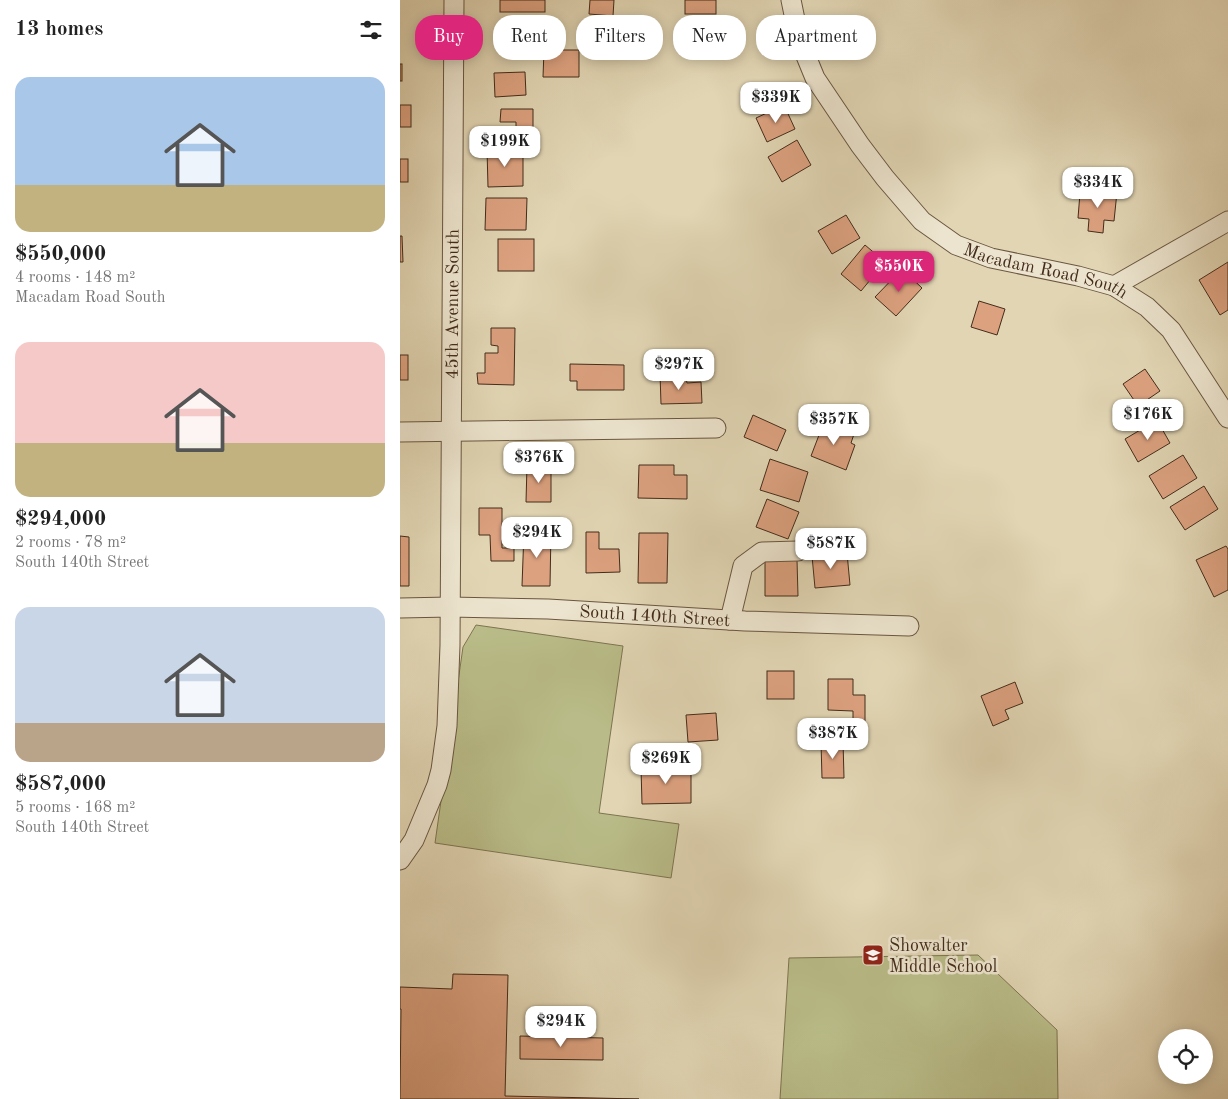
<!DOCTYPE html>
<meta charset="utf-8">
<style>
:root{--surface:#fff;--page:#f2f2f2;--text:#222;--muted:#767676;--accent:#db2777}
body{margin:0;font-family:"Old Standard TT",serif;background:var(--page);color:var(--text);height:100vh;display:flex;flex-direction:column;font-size:19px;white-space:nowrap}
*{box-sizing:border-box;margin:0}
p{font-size:16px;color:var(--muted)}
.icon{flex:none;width:28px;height:28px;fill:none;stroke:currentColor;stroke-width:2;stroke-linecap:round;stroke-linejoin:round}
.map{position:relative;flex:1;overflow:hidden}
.details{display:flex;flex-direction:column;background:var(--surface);width:400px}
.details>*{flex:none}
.guide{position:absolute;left:15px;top:15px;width:475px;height:45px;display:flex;gap:10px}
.fabs{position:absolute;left:758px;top:1029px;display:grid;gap:10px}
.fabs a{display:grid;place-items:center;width:55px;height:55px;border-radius:50%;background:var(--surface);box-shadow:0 2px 12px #0003;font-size:25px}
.price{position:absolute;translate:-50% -42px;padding:0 11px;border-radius:10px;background:#fff;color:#222;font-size:16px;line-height:32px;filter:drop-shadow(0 1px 2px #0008)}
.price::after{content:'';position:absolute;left:50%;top:30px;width:15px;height:11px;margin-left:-8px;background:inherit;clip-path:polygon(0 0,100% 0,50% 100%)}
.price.active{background:var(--accent);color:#fff}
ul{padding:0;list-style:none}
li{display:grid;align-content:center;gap:10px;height:265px;padding:0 15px}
li span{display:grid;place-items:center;height:155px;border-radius:15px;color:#555}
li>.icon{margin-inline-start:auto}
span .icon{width:90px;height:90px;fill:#fffc;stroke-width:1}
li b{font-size:21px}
h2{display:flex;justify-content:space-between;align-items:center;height:60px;padding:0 15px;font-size:21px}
.tag{padding:0 18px;border-radius:20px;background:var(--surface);box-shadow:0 2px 12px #0003;font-size:18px;line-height:45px}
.tag.active{background:var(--accent);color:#fff}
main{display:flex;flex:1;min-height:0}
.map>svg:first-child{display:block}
</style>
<main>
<section class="details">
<h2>13 homes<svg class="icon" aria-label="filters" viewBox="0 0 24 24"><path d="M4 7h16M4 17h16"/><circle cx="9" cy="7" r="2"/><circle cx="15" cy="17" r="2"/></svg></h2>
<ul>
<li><span style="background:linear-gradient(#a9c7e8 70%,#c2b280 0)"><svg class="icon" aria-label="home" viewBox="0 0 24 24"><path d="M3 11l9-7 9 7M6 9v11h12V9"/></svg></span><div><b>$550,000</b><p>4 rooms · 148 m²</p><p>Macadam Road South</p></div></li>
<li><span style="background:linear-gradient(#f6c9c9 65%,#c2b280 0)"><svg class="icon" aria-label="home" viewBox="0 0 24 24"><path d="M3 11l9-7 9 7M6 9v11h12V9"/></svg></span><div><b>$294,000</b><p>2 rooms · 78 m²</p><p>South 140th Street</p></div></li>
<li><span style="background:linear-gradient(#c9d6e8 75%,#b9a48a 0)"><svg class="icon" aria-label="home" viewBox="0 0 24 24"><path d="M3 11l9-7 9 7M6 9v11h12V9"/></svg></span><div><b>$587,000</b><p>5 rooms · 168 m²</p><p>South 140th Street</p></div></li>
</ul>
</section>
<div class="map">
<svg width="828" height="1099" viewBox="0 0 828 1099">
<rect width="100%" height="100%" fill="#e1d5b3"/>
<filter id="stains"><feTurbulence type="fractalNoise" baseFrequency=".004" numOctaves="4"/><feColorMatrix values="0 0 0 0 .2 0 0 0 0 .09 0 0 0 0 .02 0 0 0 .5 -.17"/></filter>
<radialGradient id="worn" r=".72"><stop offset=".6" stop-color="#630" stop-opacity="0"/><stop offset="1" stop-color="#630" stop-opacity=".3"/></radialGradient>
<g fill="#b9bc88" stroke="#7e7452">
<polygon points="76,625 223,646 199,813 279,824 271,878 35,843 63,647"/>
<polygon points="578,955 657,1030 658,1099 380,1099 389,958"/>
</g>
<g fill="#dca17f" stroke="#432c1b">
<rect x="100" y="0" width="45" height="12"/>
<polygon points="190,0 214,0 213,16 189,14"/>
<rect x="285" y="0" width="31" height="14"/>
<polygon points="144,50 179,50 179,77 143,77"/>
<rect x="0" y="64" width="2" height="17"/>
<polygon points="125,72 126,95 95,97 94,73"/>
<rect x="0" y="105" width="11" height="22"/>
<polygon points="384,105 395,129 367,142 356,118"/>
<polygon points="101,109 133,109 133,135 116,135 116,122 100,122"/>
<polygon points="397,140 411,165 382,182 368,157"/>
<polygon points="87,149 123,149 123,186 88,187"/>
<rect x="0" y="159" width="8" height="23"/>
<polygon points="691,189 717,192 714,221 704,220 703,233 688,231 689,219 678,218 680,193 691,194"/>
<polygon points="86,198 127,198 126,230 85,230"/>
<polygon points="446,215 460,238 432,254 418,231"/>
<polygon points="0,236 2,236 3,262 0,262"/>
<rect x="98" y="239" width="36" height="32"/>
<polygon points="465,245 485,262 461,291 441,274"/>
<polygon points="828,262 828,310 820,315 799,280"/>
<polygon points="502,269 522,288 496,316 475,297"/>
<polygon points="579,301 605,309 597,335 571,327"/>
<polygon points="91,328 115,328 114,385 78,384 77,373 85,373 85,353 98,353 98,346 91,345"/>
<rect x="0" y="355" width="8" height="25"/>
<polygon points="170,364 224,365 224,390 177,390 177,381 170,381"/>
<polygon points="745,369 760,391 738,406 723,384"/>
<polygon points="260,374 275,374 276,378 286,378 287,383 301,382 302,403 261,404"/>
<polygon points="353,415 386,430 377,451 344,437"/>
<polygon points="757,420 770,443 738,462 725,439"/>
<polygon points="424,422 454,434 451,443 455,445 446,470 411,456"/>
<polygon points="783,455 797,478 763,499 749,476"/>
<polygon points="370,459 408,472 399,502 360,490"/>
<polygon points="127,465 151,466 151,502 126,502"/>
<polygon points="239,465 274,465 274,475 287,475 287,499 238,498"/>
<polygon points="804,486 818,509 785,530 770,507"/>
<polygon points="367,499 399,512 388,539 356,527"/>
<polygon points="79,508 102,508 102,548 114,548 114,561 91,561 90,535 79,535"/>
<polygon points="124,531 151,531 150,586 122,586"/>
<polygon points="186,532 199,532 199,549 219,549 220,572 186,573"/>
<polygon points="239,533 268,533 267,583 238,583"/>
<polygon points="0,536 9,537 9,586 0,586"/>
<polygon points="826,546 828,549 828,590 814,597 796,560"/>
<polygon points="447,553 450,585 415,588 412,556"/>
<polygon points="365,560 397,560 398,596 365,596"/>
<rect x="367" y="671" width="27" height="28"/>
<polygon points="428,679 453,679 453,695 465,695 465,727 453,727 453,711 428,710"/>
<polygon points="615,682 623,703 605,710 609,719 593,726 581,696"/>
<polygon points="316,713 318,740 288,742 286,715"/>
<polygon points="443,741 444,778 422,778 421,742"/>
<polygon points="291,767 291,803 242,804 241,768"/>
<polygon points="53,974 108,975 105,1096 239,1099 0,1099 1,1009 0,1009 0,987 52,989"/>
<polygon points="120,1036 203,1038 203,1060 120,1059"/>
</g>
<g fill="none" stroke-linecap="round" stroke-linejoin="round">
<g stroke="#6a5641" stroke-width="21">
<g id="minor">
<path id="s1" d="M391,0L399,39L415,78L460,145L485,178L522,221L556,245L591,258L678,276L714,286L747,307L771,330L828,418"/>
<polyline points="714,286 828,221"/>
<polyline points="0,432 316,428"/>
<path id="s2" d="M0,608L50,607L148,609L345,621L509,626"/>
<polyline points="330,620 343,566 362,552 398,551"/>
<path id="s3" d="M0,860L14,840L37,785L41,770L47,726L50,645L54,0"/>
</g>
</g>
<use href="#minor" stroke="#ece4ce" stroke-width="19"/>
</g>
<defs>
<g id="school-square" transform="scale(1.125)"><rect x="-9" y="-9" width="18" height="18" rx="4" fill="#8f2418" stroke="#ece4ce"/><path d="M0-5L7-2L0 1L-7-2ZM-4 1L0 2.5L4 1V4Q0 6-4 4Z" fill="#fff"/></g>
</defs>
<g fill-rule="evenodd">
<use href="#school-square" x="473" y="955"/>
</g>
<g text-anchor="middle" stroke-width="5" stroke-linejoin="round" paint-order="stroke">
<g font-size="18" fill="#432c1b" stroke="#ece4ce">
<text dy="6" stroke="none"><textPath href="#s1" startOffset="396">Macadam Road South</textPath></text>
<text dy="6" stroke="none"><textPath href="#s3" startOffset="566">45th Avenue South</textPath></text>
<text dy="6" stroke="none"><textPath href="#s2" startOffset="255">South 140th Street</textPath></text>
</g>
<g font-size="18" fill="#432c1b" stroke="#ece4ce" text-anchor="start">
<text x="489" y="951">Showalter<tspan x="489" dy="21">Middle School</tspan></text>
</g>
</g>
<rect width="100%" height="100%" filter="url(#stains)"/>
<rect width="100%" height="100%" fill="url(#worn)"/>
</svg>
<div class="fabs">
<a><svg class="icon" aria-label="locate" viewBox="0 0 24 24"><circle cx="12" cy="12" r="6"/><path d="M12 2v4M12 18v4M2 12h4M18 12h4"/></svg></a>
</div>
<b class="price" style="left:376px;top:124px">$339K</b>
<b class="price" style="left:105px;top:168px">$199K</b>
<b class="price" style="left:698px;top:209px">$334K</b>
<b class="price active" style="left:499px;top:293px">$550K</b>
<b class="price" style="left:279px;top:391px">$297K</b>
<b class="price" style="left:748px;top:441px">$176K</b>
<b class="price" style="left:434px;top:446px">$357K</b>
<b class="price" style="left:139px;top:484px">$376K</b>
<b class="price" style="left:137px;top:559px">$294K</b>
<b class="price" style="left:431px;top:570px">$587K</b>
<b class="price" style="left:433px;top:760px">$387K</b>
<b class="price" style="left:266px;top:785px">$269K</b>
<b class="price" style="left:161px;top:1048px">$294K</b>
<div class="guide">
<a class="tag active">Buy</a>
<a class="tag">Rent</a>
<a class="tag">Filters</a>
<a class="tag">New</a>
<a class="tag">Apartment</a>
</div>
</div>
</main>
